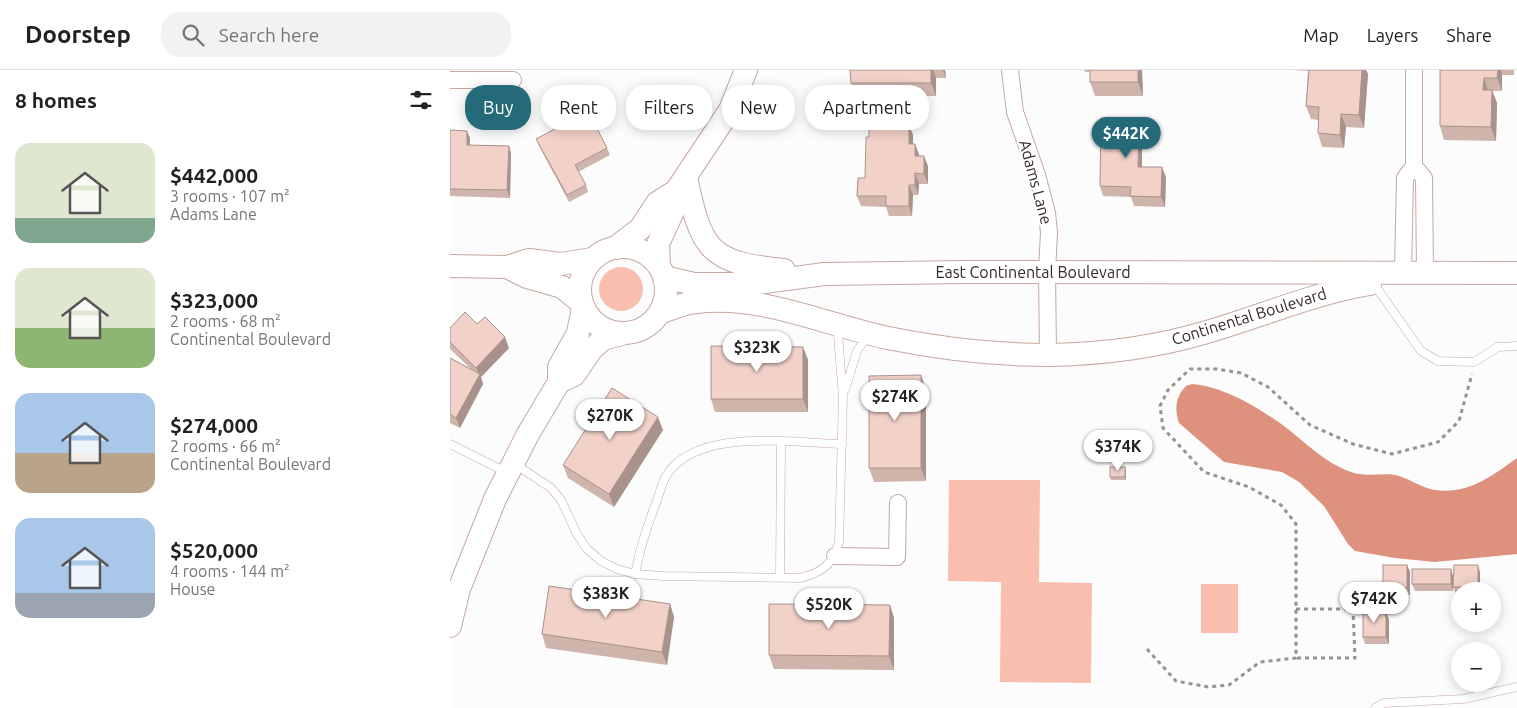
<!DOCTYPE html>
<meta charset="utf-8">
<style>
:root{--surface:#fff;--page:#f2f2f2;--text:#202124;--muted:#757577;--line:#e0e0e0;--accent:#246a79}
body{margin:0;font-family:Ubuntu,sans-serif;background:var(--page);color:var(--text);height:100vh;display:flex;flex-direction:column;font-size:19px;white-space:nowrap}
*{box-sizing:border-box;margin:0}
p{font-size:16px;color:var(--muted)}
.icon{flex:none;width:28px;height:28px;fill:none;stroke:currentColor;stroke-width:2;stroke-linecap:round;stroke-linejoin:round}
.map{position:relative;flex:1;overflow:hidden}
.sheet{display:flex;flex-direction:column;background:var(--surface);width:450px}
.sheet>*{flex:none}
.hud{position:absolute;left:15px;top:15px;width:475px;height:45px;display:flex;gap:10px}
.buttons{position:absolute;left:1001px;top:512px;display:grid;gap:10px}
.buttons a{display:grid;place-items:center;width:50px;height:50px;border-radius:50%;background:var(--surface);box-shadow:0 2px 12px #0003;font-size:25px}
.price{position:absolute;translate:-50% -42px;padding:0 11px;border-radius:18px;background:#fff;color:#222;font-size:16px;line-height:32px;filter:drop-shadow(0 1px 2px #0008)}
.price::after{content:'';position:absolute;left:50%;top:30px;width:15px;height:11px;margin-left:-8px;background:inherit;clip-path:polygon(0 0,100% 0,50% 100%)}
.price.on{background:var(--accent);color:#fff}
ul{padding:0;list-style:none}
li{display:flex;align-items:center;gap:15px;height:125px;padding:0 15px}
li span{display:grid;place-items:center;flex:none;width:140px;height:100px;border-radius:15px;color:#555}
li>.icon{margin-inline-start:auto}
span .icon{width:60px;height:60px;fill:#fffc;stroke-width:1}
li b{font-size:21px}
h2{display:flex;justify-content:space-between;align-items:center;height:60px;padding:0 15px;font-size:21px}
.tag{padding:0 18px;border-radius:20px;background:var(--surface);box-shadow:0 2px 12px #0003;font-size:18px;line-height:45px}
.tag.on{background:var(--accent);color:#fff}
header{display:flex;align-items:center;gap:30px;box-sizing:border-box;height:70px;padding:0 25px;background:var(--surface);border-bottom:1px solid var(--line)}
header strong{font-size:24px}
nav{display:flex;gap:28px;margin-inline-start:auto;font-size:18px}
.search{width:350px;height:45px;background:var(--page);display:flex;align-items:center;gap:12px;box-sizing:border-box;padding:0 18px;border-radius:20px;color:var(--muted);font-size:19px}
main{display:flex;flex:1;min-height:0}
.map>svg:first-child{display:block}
</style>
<header>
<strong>Doorstep</strong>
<div class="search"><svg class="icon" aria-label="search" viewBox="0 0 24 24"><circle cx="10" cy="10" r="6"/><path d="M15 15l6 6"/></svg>Search here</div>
<nav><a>Map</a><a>Layers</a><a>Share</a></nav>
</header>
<main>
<section class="sheet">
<h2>8 homes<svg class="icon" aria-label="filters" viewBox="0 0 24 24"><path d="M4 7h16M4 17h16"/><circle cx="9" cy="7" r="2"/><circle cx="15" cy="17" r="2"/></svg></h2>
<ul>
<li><span style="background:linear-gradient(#dfe7d0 75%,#7fa58c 0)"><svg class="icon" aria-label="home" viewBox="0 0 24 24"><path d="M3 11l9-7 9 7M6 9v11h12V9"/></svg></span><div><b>$442,000</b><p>3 rooms · 107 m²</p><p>Adams Lane</p></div></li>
<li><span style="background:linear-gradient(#dfe7d0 60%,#8fb573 0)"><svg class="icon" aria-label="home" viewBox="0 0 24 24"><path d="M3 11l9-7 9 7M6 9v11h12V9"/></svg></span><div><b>$323,000</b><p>2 rooms · 68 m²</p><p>Continental Boulevard</p></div></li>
<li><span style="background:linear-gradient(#a9c7e8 60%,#b9a48a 0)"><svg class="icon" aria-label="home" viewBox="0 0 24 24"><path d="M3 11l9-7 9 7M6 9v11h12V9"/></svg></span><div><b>$274,000</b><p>2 rooms · 66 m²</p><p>Continental Boulevard</p></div></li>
<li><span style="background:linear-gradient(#a9c7e8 75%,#9aa5b1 0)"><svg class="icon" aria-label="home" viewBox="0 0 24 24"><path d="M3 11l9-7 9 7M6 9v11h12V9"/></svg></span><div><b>$520,000</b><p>4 rooms · 144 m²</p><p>House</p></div></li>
</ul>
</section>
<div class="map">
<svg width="1067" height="638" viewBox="0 0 1067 638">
<rect width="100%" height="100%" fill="#fbfcfb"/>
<g fill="#fabeae">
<circle cx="171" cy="219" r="22"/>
<polygon points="499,410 590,410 589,512 642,513 641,613 550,612 551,512 498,511"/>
<rect x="751" y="514" width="37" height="49"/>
</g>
<path fill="#de917d" d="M742,314C776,317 811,339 838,359C858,375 878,395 904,403C918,407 935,402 949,406C962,410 972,418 985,420C1017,425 1042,406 1067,388V484L985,492L945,488L905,481L898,474L874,436L849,412L832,402L774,392L729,353C724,339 726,326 736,316Z"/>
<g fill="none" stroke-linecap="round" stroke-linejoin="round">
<g stroke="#c7a8a0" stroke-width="9">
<g id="service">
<polyline points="924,214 971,281 988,291 1024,292 1048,277 1067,276"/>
<polyline points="395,320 407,281 417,267"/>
<polyline points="0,374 56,402"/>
<path d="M65,394L101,418L111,430L127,464L137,479L151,491L167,499L185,504L213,506L350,508C372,503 383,494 389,472L393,327L388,264L384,257"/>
<path d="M185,504C190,477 198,453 208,428C210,421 212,413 216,406C246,357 342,373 392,374"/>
<polyline points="330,507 331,373"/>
<polyline points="925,638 934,633 1013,629 1067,617"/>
</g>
</g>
<g stroke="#c7a8a0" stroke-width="18">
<g id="minor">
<polyline points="560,0 565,42 587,105 597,143 599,163 597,201 598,285"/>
<polyline points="964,0 964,96 974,108 975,202"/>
<polyline points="0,10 63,10"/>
<polyline points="953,202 955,108 964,96"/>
<polyline points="385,486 447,487 448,433"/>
</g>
</g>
<g stroke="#c7a8a0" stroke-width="24">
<g id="secondary">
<path d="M236,107C251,179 258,193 334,200"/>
<circle cx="173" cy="220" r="43"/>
<polyline points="165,178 191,158 207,133 226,121 280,40 296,0"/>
<polyline points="0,196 57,197 77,207 112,217 131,232"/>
<polyline points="209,196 208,174 224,139 226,121"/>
<polyline points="57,197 79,190 110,194 143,189"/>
<polyline points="214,207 244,214 301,214 374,204 516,202 1067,203"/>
<path d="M210,242C222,239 234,233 246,232C313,224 375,255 438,268C492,279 546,285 600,285C652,284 707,277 757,262C812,246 864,223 920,214"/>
<polyline points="109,312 124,305 141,280 153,269 172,264"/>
<polyline points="0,556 9,519 45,429 78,364 109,312 109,297 128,263 133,238"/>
</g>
</g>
<g stroke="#989290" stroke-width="3" stroke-dasharray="4 4" stroke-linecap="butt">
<polyline points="846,539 903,539 905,588 846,588"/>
<polyline points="697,579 726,611 758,617 779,615 810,592 846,588 846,454 831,435 799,417 754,402 713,358 710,336 718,320 740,299 767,299 791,303 818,317 860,355 903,374 942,384 988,372 1009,351 1022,304"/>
</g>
<use href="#service" stroke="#fff" stroke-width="8"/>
<use href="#minor" stroke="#fff" stroke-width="16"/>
<use href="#secondary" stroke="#fff" stroke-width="22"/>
</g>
<g fill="#cfb4ac">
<polygon points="400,0 495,0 496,8 486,8 486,26 405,27 401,13"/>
<polygon points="634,0 692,0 693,26 645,26 640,12 640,2 635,2"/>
<polygon points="844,0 916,0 918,4 914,58 896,57 894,78 872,77 868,63 868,50 861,49 856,36 858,1"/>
<polygon points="990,0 1064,0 1064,5 1052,5 1052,21 1042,21 1047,33 1046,71 994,70 990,56"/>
<polygon points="692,58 692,97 716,107 715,137 684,136 681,127 653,126 650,116"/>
<polygon points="0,60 20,68 20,75 59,76 61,83 60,128 0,126"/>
<polygon points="463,65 463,74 469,86 478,96 478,114 469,114 468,125 463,125 462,146 439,146 436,137 411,136 407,126"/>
<polygon points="86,69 157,78 160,85 128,102 136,115 138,122 119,132 89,76"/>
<polygon points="27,254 59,278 31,307 33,314 10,358 0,353 0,288 21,299 0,279 0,258"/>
<polygon points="353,277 358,290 358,342 265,342 261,329"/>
<polygon points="476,319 476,411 424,412 419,398"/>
<polygon points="213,360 164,437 118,408 113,395"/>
<polygon points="676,401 676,410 661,410 660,407"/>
<polygon points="957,495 960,502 960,525 936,525 933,518"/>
<polygon points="1001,499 1003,521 965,521 962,514"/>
<polygon points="1030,502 1030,521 1010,521 1010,524 1006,524 1003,517"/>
<polygon points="220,534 224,547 217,595 96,578 92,564"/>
<polygon points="440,535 444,548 444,600 324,599 319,585"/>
<polygon points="939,549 939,574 915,574 913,567"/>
</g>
<g fill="#a9928c">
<polygon points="481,0 483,0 486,8 486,26 481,13"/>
<polygon points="493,0 495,0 496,8"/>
<polygon points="688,0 692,0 693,26 688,12"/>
<polygon points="912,0 916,0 918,4 914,58 909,45"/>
<polygon points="1048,0 1051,0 1052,5 1052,21 1047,8"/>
<polygon points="1034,8 1038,21 1033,20"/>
<polygon points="1042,20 1047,33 1046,71 1041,57"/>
<polygon points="891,44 896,57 894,78 890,65"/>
<polygon points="689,48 692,58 692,107 688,97"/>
<polygon points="459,55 463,65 463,84 459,74"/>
<polygon points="17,61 20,68 19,82 17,75"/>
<polygon points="465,74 469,84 469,96 465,86"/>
<polygon points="59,76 61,83 60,128 57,120"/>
<polygon points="474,86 478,96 478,114 474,104"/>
<polygon points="712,97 716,107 715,137 711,127"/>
<polygon points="465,103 469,114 468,125 465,115"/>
<polygon points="459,115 463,125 462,146 459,136"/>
<polygon points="55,267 59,278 31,307 33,314 10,358 6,348 29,305 26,298"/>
<polygon points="353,277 358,290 358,342 353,329"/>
<polygon points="471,305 476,319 476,411 471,398"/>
<polygon points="208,347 213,360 164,437 159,424"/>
<polygon points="675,397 676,401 676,410 675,407"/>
<polygon points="957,495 960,502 960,525 957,518"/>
<polygon points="1028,495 1030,502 1030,521 1029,521 1028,517"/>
<polygon points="1001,499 1003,506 1003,521 1001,514"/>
<polygon points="220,534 224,547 217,595 212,582"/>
<polygon points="440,535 444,548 444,600 439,586"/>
<polygon points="936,542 939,549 939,574 936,567"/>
</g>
<g fill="#f1d1c8" stroke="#a9928c">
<polygon points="400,0 481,0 481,13 401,13"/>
<rect x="640" y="0" width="48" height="12"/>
<polygon points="859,0 912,0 909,45 891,44 890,65 868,63 869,37 856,36"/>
<polygon points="990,0 1048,0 1047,8 1034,8 1033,20 1042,20 1041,57 990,56"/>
<polygon points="138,41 157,78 125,95 136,115 117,125 86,69"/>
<polygon points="651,48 689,48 688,97 712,97 711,127 680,126 681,117 650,116"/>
<polygon points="419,54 459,55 459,74 465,74 465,86 474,86 474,104 465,103 465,115 459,115 459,136 436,136 436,126 407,126 408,108 415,108 416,67 419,67"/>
<polygon points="0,60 17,61 17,75 59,76 57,120 0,119"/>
<polygon points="15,242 27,254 35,247 55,267 26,298 0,272 0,258"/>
<polygon points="261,276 353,277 353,329 261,329"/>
<polygon points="0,288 30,304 6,348 0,344"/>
<polygon points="471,305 471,398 419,398 419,306"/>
<polygon points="162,318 208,347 159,424 113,395"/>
<rect x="660" y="397" width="15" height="10"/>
<rect x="933" y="495" width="24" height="23"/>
<polygon points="1004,495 1028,495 1028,517 1003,517"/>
<rect x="962" y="499" width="39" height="15"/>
<polygon points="99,516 220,534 212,582 92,564"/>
<polygon points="319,534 440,535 439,586 319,585"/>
<rect x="913" y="542" width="23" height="25"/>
</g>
<g text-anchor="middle" stroke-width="4.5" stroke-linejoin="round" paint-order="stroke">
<g font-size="16" fill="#352825" stroke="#fff">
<text transform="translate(586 112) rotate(75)" y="6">Adams Lane</text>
<text x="583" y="208">East Continental Boulevard</text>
<text transform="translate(799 246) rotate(-17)" y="6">Continental Boulevard</text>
</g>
</g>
</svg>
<div class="buttons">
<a>+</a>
<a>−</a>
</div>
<b class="price on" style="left:676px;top:89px">$442K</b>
<b class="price" style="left:307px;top:303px">$323K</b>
<b class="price" style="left:445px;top:352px">$274K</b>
<b class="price" style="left:160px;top:371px">$270K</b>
<b class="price" style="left:668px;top:402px">$374K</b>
<b class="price" style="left:156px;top:549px">$383K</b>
<b class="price" style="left:924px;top:554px">$742K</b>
<b class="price" style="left:379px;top:560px">$520K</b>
<div class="hud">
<a class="tag on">Buy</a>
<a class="tag">Rent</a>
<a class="tag">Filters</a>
<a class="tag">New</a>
<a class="tag">Apartment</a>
</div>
</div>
</main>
